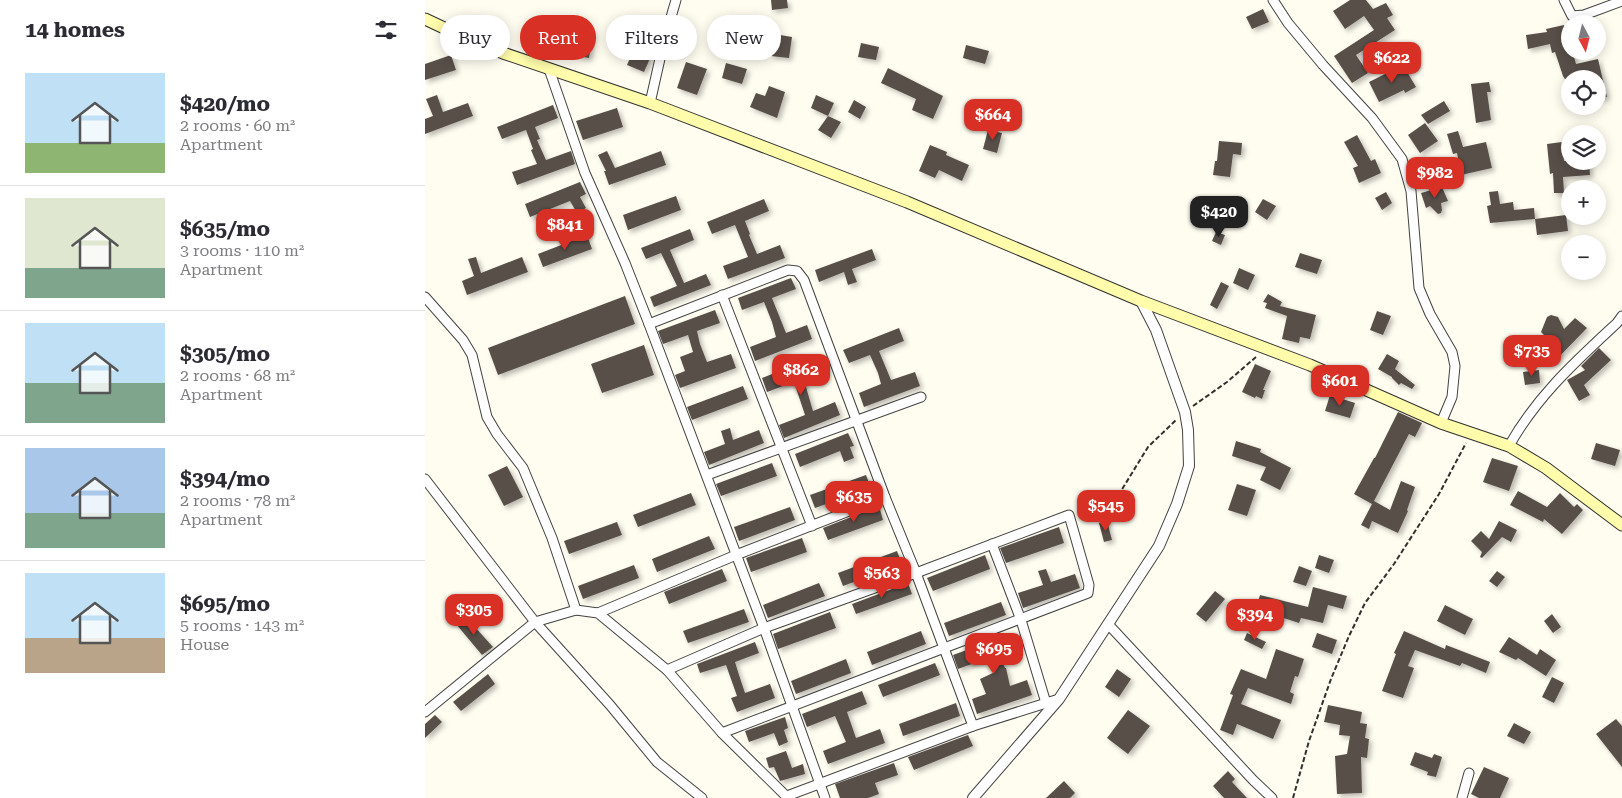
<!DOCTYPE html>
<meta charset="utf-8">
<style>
:root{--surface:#fff;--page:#f2f2f3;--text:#2b2b33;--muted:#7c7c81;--line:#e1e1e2;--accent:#d93025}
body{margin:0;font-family:"Roboto Serif",serif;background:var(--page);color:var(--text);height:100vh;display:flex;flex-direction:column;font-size:19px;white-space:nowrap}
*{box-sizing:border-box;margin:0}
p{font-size:16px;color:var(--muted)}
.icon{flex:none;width:28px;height:28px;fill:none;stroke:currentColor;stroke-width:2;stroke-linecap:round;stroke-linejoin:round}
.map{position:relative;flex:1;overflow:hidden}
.panel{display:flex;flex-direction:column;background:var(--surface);width:425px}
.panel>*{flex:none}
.hud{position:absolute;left:15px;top:15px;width:475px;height:45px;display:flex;gap:10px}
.needle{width:32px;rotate:173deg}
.fabs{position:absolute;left:1136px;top:15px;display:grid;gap:10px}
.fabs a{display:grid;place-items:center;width:45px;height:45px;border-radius:50%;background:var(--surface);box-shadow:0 2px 12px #0003;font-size:25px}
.price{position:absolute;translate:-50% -42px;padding:0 11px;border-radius:10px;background:var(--accent);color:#fff;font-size:16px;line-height:32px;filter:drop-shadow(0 1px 2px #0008)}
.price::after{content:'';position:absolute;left:50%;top:30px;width:15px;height:11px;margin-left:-8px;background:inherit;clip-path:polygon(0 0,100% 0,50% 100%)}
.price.selected{background:#222;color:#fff}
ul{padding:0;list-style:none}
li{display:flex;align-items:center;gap:15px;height:125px;padding:0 25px}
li+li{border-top:1px solid var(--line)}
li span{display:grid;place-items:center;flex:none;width:140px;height:100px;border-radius:0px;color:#555}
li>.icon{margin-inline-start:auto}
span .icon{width:60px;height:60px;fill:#fffc;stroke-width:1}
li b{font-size:21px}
h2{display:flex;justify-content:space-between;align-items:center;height:60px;padding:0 25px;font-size:21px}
.tag{padding:0 18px;border-radius:22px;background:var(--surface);box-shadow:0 2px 12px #0003;font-size:18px;line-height:45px}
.tag.selected{background:var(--accent);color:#fff}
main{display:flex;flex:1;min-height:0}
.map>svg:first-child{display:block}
</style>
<main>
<section class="panel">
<h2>14 homes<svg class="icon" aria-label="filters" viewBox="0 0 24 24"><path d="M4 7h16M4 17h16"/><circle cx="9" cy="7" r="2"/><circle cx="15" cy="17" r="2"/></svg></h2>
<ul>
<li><span style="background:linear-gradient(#bfe0f5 70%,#8fb573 0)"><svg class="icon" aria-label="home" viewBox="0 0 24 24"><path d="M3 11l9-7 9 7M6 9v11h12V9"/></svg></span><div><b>$420/mo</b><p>2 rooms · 60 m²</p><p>Apartment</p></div></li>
<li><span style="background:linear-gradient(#dfe7d0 70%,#7fa58c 0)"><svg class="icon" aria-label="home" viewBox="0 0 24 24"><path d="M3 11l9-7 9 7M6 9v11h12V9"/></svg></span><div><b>$635/mo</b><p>3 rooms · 110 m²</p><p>Apartment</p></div></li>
<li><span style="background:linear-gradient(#bfe0f5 60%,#7fa58c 0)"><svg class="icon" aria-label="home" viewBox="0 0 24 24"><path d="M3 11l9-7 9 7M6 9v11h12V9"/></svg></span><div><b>$305/mo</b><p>2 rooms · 68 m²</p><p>Apartment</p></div></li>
<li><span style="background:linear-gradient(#a9c7e8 65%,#7fa58c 0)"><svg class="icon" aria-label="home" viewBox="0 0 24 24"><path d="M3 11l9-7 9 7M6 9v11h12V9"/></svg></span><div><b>$394/mo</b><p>2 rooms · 78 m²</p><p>Apartment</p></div></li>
<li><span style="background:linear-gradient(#bfe0f5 65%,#b9a48a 0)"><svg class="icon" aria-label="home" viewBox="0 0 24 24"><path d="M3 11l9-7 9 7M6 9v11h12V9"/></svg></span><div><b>$695/mo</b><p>5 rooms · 143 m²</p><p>House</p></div></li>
</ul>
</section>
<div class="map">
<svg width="1197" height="798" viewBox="0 0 1197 798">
<defs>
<filter id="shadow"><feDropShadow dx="3" dy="3" stdDeviation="2.5" flood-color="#0004"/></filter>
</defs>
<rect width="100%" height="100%" fill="#fffdf0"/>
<g fill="#58504a" filter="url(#shadow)">
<polygon points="346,0 362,0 363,8 347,10"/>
<polygon points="925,0 941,0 948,9 961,3 968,15 962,18 970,30 931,55 943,73 927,83 909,56 949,30 939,16 920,29 908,11"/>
<polygon points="838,9 844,22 827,29 821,17"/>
<polygon points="122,22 123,27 168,32 164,58 152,56 153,47 132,44 133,35 107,36 106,23"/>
<polygon points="1139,25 1145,51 1148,53 1151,64 1173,59 1182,97 1172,99 1172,79 1140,79 1138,76 1130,52 1127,53 1125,44 1103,49 1101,35 1122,32 1121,29"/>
<polygon points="349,34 367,37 364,58 346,56"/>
<polygon points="214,38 231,45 219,72 202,65"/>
<polygon points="436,43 454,47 451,60 433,57"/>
<polygon points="541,45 564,51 560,64 538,58"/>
<polygon points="26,55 31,70 0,80 0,64"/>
<polygon points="261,62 282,69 272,95 252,88"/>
<polygon points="301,63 322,69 317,84 297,78"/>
<polygon points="978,65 991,87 980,93 979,90 954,102 944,82"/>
<polygon points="463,68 518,96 508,119 487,110 491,99 456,83"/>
<polygon points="1064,82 1066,92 1062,92 1066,120 1051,123 1046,84"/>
<polygon points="344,86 360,92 352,118 325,107 331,93 340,96"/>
<polygon points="12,95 18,112 43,103 48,116 0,134 0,119 8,116 1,99"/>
<polygon points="391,95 409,103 403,116 386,108"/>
<polygon points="429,100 441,107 435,119 423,112"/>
<polygon points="1019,101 1025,111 1003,124 996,115"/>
<polygon points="128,105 133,118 110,127 115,139 112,140 121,160 146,151 150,164 92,185 87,172 112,164 106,150 108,149 101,130 77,139 72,127"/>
<polygon points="556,105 570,112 566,120 552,113"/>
<polygon points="192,108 198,127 158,140 151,121"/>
<polygon points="403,116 416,122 406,138 393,130"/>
<polygon points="1000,123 1013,141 995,153 983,135"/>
<polygon points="563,130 577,133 572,153 558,149"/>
<polygon points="1033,131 1038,147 1061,142 1067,168 1036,175 1032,153 1028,154 1022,134"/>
<polygon points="932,135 946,161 950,159 956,173 934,183 928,168 933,166 919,142"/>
<polygon points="794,141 817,143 816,155 808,154 805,177 788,175 790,161 792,161"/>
<polygon points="1137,142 1139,161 1164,161 1165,175 1138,177 1139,193 1129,193 1128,173 1125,174 1122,144"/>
<polygon points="505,145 522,152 521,155 544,165 537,181 514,170 510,178 494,171"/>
<polygon points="182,151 190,168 236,151 241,165 184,185 179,171 181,171 173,155"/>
<polygon points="155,182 161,194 155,197 161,208 152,213 145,201 105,217 100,204"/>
<polygon points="1017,187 1023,201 1016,203 1017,210 1016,213 1013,214 1005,206 1001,208 996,193"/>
<polygon points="1073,191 1075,204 1088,202 1089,210 1109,208 1110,219 1065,223 1062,206 1066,205 1064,192"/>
<polygon points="961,192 967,203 957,210 950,198"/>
<polygon points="251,196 256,210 203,230 198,215"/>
<polygon points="339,199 344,211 320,221 325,234 324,235 332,254 355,245 360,258 303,279 298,266 323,257 310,225 287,234 282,222"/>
<polygon points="838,199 851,206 842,220 830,212"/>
<polygon points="1141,215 1143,231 1112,235 1110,219"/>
<polygon points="265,229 269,240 245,250 259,283 281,274 286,285 229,307 225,297 252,286 236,253 221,259 216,248"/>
<polygon points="791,232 800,235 796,245 787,241"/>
<polygon points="162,235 167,249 118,267 113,254"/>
<polygon points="447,249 451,260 427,269 432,282 423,285 419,272 394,282 390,270"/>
<polygon points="875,253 897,260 892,274 870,267"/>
<polygon points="51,257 56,273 97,257 103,272 42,295 37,281 49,276 43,259"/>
<polygon points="814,268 830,275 823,290 808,283"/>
<polygon points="366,278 371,289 347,298 361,333 382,325 387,339 330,361 325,347 351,337 347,322 339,302 317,310 313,298"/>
<polygon points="796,282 804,286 792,309 785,305"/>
<polygon points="843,294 857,302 855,306 891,315 885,339 875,337 874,343 857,339 862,316 840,308 842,303 838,302"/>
<polygon points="200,296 210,324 73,375 63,348"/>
<polygon points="290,310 295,323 272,331 275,344 282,362 306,354 311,368 255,388 250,375 260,371 255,357 268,352 263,335 238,344 233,331"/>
<polygon points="952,311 966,316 958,335 945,330"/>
<polygon points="1126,315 1133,317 1139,329 1150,318 1162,328 1129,362 1118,353 1127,343 1116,332 1122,317"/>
<polygon points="474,328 479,341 454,351 466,380 490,372 495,386 439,407 434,393 456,384 453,373 445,355 424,363 418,350"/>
<polygon points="219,345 229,375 177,393 166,364"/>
<polygon points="1174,348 1186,360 1159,385 1165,395 1154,401 1142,380 1160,370 1156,366"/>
<polygon points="962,354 974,361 970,369 990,385 987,389 976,383 974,385 967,378 967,377 953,369"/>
<polygon points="394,357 399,371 377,379 381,387 388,411 410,402 415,415 359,438 354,425 380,415 369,382 342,392 337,378 365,367 363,362 368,360 370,365"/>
<polygon points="830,364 846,371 838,390 840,390 837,399 831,396 830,398 817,392"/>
<polygon points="1114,370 1115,383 1100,385 1098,372"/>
<polygon points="318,386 323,399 267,420 262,407"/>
<polygon points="905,395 930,403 925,418 900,411"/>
<polygon points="973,412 997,423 990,437 984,434 949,501 965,510 976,481 990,487 982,510 983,511 973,533 947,521 944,529 936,525 947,504 929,494 949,458 950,458"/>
<polygon points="305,428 308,440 334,430 339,443 284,465 279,452 300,444 296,431"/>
<polygon points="423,433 429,446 425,447 429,458 419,462 415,451 375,467 370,454"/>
<polygon points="811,441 836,449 835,452 866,468 855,490 835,480 841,467 807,456"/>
<polygon points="1171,443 1195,450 1190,466 1166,459"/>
<polygon points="1067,458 1093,466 1084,491 1058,482"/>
<polygon points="347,463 352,476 296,496 291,484"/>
<polygon points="82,466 98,497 79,506 63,475"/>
<polygon points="441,475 446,488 390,508 385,495"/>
<polygon points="812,484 831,490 822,516 803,510"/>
<polygon points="1093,491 1122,507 1135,493 1149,507 1152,504 1158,510 1137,534 1119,519 1118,522 1085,505"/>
<polygon points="266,493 271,505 213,527 208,515"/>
<polygon points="454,506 458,520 403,540 398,528"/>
<polygon points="365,507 370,520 314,541 309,527"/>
<polygon points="682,521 687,540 679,542 674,523"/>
<polygon points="1074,521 1092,530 1086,542 1077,537 1057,558 1055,557 1057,552 1046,541 1056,531 1064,539"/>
<polygon points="192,522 197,535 144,554 139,541"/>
<polygon points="634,527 639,543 581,563 575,548"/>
<polygon points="284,536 290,549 232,572 227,559"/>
<polygon points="377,538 382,552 326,572 321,558"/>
<polygon points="472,551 477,564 418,586 413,573"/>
<polygon points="560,555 565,569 508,591 502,578"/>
<polygon points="894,555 909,560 904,573 890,568"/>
<polygon points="209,565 214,578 158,599 153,586"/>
<polygon points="874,566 887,571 881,586 868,582"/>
<polygon points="297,569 302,581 244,604 239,592"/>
<polygon points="621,569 626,582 650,574 655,588 598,608 593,593 618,585 613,571"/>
<polygon points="1072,571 1080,577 1072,587 1064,581"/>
<polygon points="394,583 400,596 343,618 338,605"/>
<polygon points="483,583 487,594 431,614 427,604"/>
<polygon points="888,587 922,596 918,609 903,605 898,623 876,618 874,623 831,609 835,595 883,607"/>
<polygon points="790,591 800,599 781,622 771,614"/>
<polygon points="576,602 581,615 524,636 519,623"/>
<polygon points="1020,605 1048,619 1040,635 1012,621"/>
<polygon points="319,609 324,622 263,643 258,631"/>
<polygon points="405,612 411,628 353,649 348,634"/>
<polygon points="1127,614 1136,627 1128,633 1119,621"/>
<polygon points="40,616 68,647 57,655 31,624"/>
<polygon points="496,631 501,644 447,665 442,652"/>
<polygon points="979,631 1020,649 1021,645 1065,662 1061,673 1037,663 1035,666 990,650 983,666 989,668 978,698 957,691 971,654 969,653"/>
<polygon points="822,633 841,642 837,649 819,640"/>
<polygon points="892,633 912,640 907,654 887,647"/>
<polygon points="585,634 590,648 574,654 580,668 581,668 585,686 602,680 607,695 552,714 547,699 561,694 555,679 570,672 566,657 533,669 528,655"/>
<polygon points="1084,637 1112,655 1115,649 1131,660 1121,676 1093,658 1091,660 1074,652"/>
<polygon points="330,642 334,653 310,662 314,675 320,693 345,684 350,698 312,712 306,698 312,696 301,665 275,673 272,664"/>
<polygon points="851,649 879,659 873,677 870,676 865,692 869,694 866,704 823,688 816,704 856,720 848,739 812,724 808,735 795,730 808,695 805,694 816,669 841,679"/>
<polygon points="421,659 426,673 371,694 366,681"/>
<polygon points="510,663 515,675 458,697 453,685"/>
<polygon points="692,669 706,679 694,697 680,687"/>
<polygon points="63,674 70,684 36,711 28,702"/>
<polygon points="1127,677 1139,683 1129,703 1117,697"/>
<polygon points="437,691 442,704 422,712 431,738 455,729 460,743 403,764 398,751 421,742 410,716 382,727 377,714"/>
<polygon points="531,703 535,716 478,736 474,724"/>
<polygon points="903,705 937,712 935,723 942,724 940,738 944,739 942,758 936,757 937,793 912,794 910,756 922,754 925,736 914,735 915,725 899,722"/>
<polygon points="703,710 725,726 703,754 682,738"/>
<polygon points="10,715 17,722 0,738 0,724"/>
<polygon points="360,717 363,728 359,730 363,742 354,746 349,733 324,742 320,731"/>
<polygon points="1191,719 1197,726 1197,767 1171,734"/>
<polygon points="1089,723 1106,732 1099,744 1082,736"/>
<polygon points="543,735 548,746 489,770 483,757"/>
<polygon points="361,751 367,768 378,764 380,774 355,781 349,767 344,768 341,758"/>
<polygon points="990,752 1007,758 1009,754 1017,757 1011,777 1002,775 1003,772 985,765"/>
<polygon points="469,763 473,775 450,783 454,794 443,798 415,798 410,784"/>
<polygon points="1059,767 1084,778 1075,798 1054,798 1046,794"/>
<polygon points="803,771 810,779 807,782 822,798 799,798 788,786"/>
<polygon points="639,781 650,793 645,798 621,798"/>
</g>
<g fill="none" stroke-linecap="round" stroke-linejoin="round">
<g stroke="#424242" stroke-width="11">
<g id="minor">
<polyline points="848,0 863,23 898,65 947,118 977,159 986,191 994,288 1005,314 1027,352 1030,366 1027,397 1016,423"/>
<polyline points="1139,0 1147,16 1159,15 1197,1"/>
<polyline points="124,69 160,173 200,263 224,324 339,628 400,798"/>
<polyline points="225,103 239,41 251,0"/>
<polyline points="297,295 387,526"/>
<polyline points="0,297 38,340 47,355 62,417 72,434 98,468 127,538 151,610 173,613 242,670 297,733 363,798"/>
<polyline points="224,324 363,270 372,271 379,280 460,497 491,573 548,726"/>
<path d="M1084,446C1112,396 1150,362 1192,323L1197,316"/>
<polyline points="282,475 496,397"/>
<polyline points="0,479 110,622 185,705 232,762 277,798"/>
<polyline points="567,544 596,620 621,703"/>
<polyline points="173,613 311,555 460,497"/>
<polyline points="683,624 828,780 847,798"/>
<polyline points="242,670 339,628 491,573 644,515 664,585 663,593 297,733"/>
<polyline points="0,712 110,622 151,610"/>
<polyline points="362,796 548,726 634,699"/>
<polyline points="1037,798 1044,773"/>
</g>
</g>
<g stroke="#424242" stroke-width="12">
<polyline id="tertiary" points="548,798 634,699 734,546 752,504 764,466 763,430 760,412 731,330 716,301"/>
</g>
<g stroke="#313131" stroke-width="13">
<polyline id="secondary" points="0,19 34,35 78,53 225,103 482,202 716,301 885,365 1016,423 1084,446 1121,468 1197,525"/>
</g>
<g stroke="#313131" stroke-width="2" stroke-dasharray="5 2.5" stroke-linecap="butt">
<polyline points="768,406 802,382 831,357"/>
<polyline points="654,512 688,504 723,447 751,420"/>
<polyline points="868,798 884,741 906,679 924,636 940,603 969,564 1014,494 1041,443"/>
</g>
<use href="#minor" stroke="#fff" stroke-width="9"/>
<use href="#tertiary" stroke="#fff" stroke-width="10"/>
<use href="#secondary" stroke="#fffcab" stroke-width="11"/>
</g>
</svg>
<div class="fabs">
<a><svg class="needle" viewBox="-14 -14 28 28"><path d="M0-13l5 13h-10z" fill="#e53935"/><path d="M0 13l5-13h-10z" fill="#7c7c81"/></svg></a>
<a><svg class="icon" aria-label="locate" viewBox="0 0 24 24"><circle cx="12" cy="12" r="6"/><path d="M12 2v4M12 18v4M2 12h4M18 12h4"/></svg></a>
<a><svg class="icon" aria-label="layers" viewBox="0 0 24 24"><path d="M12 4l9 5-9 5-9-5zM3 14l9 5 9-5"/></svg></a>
<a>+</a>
<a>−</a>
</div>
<b class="price" style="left:967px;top:84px">$622</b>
<b class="price" style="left:568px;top:141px">$664</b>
<b class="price" style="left:1010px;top:199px">$982</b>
<b class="price selected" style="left:794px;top:238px">$420</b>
<b class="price" style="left:140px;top:251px">$841</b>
<b class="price" style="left:1107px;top:377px">$735</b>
<b class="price" style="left:376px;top:396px">$862</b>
<b class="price" style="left:915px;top:407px">$601</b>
<b class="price" style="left:429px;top:523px">$635</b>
<b class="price" style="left:681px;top:532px">$545</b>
<b class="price" style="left:457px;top:599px">$563</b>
<b class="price" style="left:49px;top:636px">$305</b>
<b class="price" style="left:830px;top:641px">$394</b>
<b class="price" style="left:569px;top:675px">$695</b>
<div class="hud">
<a class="tag">Buy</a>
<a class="tag selected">Rent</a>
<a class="tag">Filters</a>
<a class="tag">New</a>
</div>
</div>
</main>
